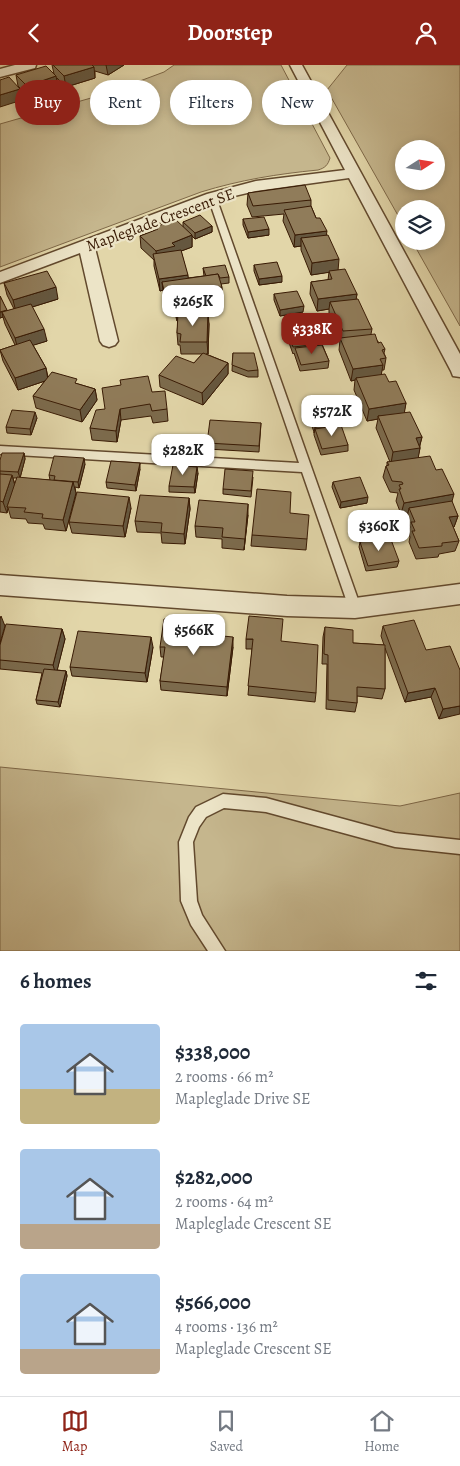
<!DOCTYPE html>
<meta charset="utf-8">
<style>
:root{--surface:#fff;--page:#f2f2f3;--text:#1f2937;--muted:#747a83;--line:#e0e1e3;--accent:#8f2418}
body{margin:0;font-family:Alegreya,serif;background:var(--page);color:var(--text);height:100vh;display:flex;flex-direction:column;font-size:19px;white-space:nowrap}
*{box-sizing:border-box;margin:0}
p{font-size:16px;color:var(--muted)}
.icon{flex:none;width:28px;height:28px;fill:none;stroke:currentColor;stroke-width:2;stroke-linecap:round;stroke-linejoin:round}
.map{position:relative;height:886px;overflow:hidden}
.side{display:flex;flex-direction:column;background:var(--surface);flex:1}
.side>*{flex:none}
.banner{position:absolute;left:15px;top:15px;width:430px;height:45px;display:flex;gap:10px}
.needle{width:32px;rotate:78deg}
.controls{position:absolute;left:395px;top:75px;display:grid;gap:10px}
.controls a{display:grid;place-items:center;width:50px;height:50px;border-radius:50%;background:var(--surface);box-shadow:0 2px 8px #0003;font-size:25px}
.price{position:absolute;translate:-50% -42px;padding:0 11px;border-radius:10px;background:#fff;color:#222;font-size:16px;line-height:32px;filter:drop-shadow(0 1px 2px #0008)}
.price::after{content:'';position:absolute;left:50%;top:30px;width:15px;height:11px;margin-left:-8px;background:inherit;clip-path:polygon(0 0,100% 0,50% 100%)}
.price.selected{background:var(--accent);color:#fff}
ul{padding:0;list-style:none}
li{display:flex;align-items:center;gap:15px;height:125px;padding:0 20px}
li span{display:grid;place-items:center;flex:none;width:140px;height:100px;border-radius:5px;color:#555}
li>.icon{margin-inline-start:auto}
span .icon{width:60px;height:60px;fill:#fffc;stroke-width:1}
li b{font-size:21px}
h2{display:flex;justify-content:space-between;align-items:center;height:60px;padding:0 20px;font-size:21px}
.chip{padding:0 18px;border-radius:22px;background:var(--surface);box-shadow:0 2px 8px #0003;font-size:18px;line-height:45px}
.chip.selected{background:var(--accent);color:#fff}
header{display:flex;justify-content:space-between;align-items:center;height:65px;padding:0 20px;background:var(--accent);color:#fff;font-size:22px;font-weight:700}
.tab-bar{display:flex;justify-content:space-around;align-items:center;height:70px;border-top:1px solid var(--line);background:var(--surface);font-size:14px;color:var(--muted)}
.tab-bar a{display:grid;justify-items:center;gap:2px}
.tab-bar .selected{color:var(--accent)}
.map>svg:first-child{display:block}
</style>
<header><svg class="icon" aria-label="back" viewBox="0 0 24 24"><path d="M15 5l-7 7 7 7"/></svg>Doorstep<svg class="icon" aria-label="person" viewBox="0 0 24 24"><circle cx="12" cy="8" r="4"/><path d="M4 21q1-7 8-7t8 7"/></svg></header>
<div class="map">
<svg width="460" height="886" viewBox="0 0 460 886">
<rect width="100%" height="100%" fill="#e2d6a9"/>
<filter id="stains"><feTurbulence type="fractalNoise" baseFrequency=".004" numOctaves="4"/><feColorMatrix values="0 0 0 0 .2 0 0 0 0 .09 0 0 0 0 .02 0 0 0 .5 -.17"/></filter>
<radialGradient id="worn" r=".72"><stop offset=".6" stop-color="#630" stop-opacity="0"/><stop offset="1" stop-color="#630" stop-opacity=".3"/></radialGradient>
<g fill="#c5b68d" stroke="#7e6848" fill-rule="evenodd">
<path d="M174,0H281L330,93C328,100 325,103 318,105C277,109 240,115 201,127L0,202V59L105,29L164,7Z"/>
<path d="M347,0H460V261L412,176H436V144H404V161L327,25ZM404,84H436V116H404Z"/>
<polygon points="0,702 400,741 460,728 460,886 0,886"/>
</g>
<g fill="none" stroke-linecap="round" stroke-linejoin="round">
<g stroke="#62492d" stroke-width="3">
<g id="service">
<polygon points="209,130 216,132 361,543 359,547 355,548 351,547 349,543 302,407 0,389 0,381 299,398 208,132"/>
<polygon points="223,729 266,733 395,768 460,775 460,789 395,782 266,747 224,743 206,752 199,762 193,777 197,836 202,850 225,886 208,886 191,860 181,836 179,777 189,752 196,742"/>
</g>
</g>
<g stroke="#62492d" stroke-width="3">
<g id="minor">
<polygon points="15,0 36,0 35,3 0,12 0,4"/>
<polygon points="290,0 302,0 460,289 460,312 453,311 451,306 349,113 256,126 217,135 95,183 118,276 115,280 109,282 103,280 100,276 80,188 0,218 0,207 207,129 256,116 345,105"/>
<polygon points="0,510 287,531 355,533 460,519 460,539 355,553 287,551 0,530"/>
</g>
</g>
<use href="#service" fill="#ece4c7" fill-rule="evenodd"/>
<use href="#minor" fill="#ece4c7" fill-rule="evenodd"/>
</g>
<g fill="#7c6b4d" stroke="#381a04" fill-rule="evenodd">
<polygon points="52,0 124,0 108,10 95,6 95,13 66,22 57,13 58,22 29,32 18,21 16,10 54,9"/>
<polygon points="29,35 47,44 37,47 30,40"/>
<polygon points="248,128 311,135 311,141 316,153 326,170 338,205 357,229 356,234 372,264 371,269 385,284 384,288 386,293 384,305 382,305 381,309 389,317 406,338 404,347 422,372 420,380 420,383 418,392 436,405 458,451 454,462 453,462 459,476 455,486 439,489 438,492 416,494 409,477 410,472 408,468 410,462 407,454 408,448 401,449 396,436 398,428 390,427 383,412 386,401 387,401 387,397 390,397 376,363 378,354 367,356 354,325 355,315 351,316 339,285 340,275 329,249 329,244 317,246 310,229 311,217 328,215 329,207 311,210 301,185 301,181 294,182 283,156 284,149 252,152 247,140"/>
<polygon points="243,154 269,170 248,173 243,160"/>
<polygon points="183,157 212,161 212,167 195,174 192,171 192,182 181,186 188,213 204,211 203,203 229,212 229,218 221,219 223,234 204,237 205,240 206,247 209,259 208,289 206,289 228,298 228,309 203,340 160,322 159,310 194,298 202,289 181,289 180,280 178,280 177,268 178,256 177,256 174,245 167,246 163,225 160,226 154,201 154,195 141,183 140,171 156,165 156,162 183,162"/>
<polygon points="254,200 282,217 259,220 254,206"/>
<polygon points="4,218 58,234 32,242 47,276 33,280 46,303 48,312 78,319 95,324 97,335 82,357 36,343 33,331 45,316 18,325 3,296 0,285 15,280 5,259 3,252 0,253 0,231 7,246 14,244 7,230"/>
<polygon points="274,229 303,247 280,251 274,235"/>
<polygon points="287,266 322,279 329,296 328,303 300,306 294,288 293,289 287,272"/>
<polygon points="233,288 258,305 258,312 248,312 232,306"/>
<polygon points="152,327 167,344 168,356 153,358 151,351 121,355 117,377 92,375 90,363 105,344"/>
<polygon points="309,347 338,358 338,360 348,380 348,386 321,390 314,370 314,367 309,353"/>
<polygon points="37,353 31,370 7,368 6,362"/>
<polygon points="261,358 259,387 207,384 207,378"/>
<path d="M24,388L25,394L20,413L50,415L49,410L85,399L79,423L75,422L76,428L66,466L45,464L43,459L28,458L26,454L11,453L8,443L7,448L0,447V395ZM13,413H17L15,419Z"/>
<polygon points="140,404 136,426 107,423 106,417"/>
<polygon points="198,408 195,428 169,427 169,421"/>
<polygon points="253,412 251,432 223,429 223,424"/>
<polygon points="333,417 367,438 340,443 332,422"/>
<polygon points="189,433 190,444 185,479 162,478 161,468 137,467 135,456"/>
<polygon points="131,443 125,472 72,468 69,457"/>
<polygon points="290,448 307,474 306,485 251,481 252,470"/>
<polygon points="248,450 244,485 222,483 222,474 196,472 195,461"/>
<polygon points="360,477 399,496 397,502 366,506 359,482"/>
<polygon points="383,561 460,605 439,654 431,632 405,637 385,583 385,624 382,634 357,631 357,638 355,647 326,644 327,599 322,599 323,572 325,562 353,578 384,580 381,571"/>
<polygon points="62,564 65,574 57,605 66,606 67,611 60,642 37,639 36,635 42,608 0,604 0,580"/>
<polygon points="194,566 194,569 233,582 227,631 161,625 160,616 164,592 161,592 160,582"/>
<polygon points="246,574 281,576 316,628 315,637 248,630 252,584 246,584"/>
<polygon points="153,582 147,617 72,611 70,602"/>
</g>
<g fill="#65573f" stroke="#381a04">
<polygon points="106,0 124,0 108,10"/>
<polygon points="94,2 95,13 66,22 64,11"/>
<polygon points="56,11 58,22 29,32 27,21"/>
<polygon points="20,24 22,35 0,42 0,30"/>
<polygon points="46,39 47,44 37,47 36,41"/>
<polygon points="212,161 212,167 195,174 195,168"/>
<polygon points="269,164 269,170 248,173 248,167"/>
<polygon points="327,166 325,178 301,173 301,181 294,182 295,170"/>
<polygon points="192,170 192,182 176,188 157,198 156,186 172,178"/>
<polygon points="339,194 338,206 311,210 312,198"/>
<polygon points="188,210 189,222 162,217 163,225 160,226 159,214"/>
<polygon points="282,211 282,217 259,220 259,214"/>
<polygon points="56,222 58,234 16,247 13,235"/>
<polygon points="222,222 223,234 201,237 201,225"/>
<polygon points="357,229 355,241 330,237 329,244 317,246 318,234"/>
<polygon points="173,233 174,245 167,246 166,234"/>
<polygon points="205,240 206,252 177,256 176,244"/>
<polygon points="304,241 303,247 280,251 280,245"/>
<polygon points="7,245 9,251 2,247 3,252 0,253 0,247"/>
<polygon points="208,247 209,259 208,289 207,277"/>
<polygon points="44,264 47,276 18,285 15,273"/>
<polygon points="228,298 228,309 203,340 202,328"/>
<polygon points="383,300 381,311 356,313 355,315 351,316 353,304"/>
<polygon points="46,303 48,315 18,325 15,313"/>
<polygon points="95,324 97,335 82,357 80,345"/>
<polygon points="406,338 404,350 378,351 378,354 367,356 369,344"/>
<polygon points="120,344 121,355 117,377 116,366"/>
<polygon points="35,347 37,353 31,370 30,364"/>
<polygon points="338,358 337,364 315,364 314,368 315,362"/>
<polygon points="422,372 419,383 420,383 418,394 391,398 393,387 416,373"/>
<polygon points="24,388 25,394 20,413 18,407"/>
<polygon points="84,393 85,399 79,423 78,417"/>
<polygon points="140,398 140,404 136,426 135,420"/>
<polygon points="197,402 198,408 195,428 194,422"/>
<polygon points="12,410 15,421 7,442 8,443 7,448 3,437"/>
<polygon points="73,417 76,428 66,466 63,455"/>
<polygon points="454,429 451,440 409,443 408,448 401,449 404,438"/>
<polygon points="129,432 131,443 125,472 123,461"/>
<polygon points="368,432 367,438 340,443 341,437"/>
<polygon points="189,433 190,444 185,479 184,469"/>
<polygon points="248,439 248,450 244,485 245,474"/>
<polygon points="458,451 454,462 445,463 449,452"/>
<polygon points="1,551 5,561 0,578 0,554"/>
<polygon points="193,556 194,566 193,579 192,568"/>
<polygon points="62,564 65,574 56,610 53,600"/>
<polygon points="151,572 153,582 147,617 145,608"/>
<polygon points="233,572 233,582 227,631 227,622"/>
<polygon points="66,606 67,611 60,642 58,637"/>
<polygon points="435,623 431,632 405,637 408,628"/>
<polygon points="460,641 460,649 439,654 443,644"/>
</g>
<g fill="#907c5a" stroke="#381a04">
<polygon points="53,0 92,0 94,2 64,11"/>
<polygon points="46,1 56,11 27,21 16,10"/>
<polygon points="9,12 20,24 0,30 0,15"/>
<polygon points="39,32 46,39 36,41 29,35"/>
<polygon points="305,120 311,135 253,141 248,128"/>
<polygon points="311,141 316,153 320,153 327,166 295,170 284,145"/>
<polygon points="200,150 212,161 195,168 183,157"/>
<polygon points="264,152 269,164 248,167 243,154"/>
<polygon points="175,154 192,170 172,178 175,181 156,186 140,171 158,164 156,162"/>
<polygon points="328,170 339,194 312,198 301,173"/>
<polygon points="181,185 188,210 159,214 153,189"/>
<polygon points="277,197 282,211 259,214 254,200"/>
<polygon points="225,200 229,212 220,213 218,209 206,211 203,203"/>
<polygon points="345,204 357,229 318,234 311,217 332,214 329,206"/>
<polygon points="47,206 56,222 13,235 4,218"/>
<polygon points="218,209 222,222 201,225 205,240 176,244 173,233 166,234 162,217"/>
<polygon points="297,226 304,241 280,245 274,229"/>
<polygon points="0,231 7,245 0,247"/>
<polygon points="358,234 372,264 343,266 330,237"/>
<polygon points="31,239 44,264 15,273 2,247"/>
<polygon points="178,247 208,247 207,277 180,277 181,269 177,268"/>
<polygon points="315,262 322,279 293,282 287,266"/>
<polygon points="375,269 378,278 381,277 385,284 382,285 386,293 380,294 383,300 353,304 340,273"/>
<polygon points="30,275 46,303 15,313 0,285"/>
<polygon points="322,280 329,296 301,300 295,283"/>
<polygon points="203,288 228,298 202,328 159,310 176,291 194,298"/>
<polygon points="233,288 254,288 258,305 248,306 232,300"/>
<polygon points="52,307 77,314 75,318 95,324 80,345 33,331"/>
<polygon points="385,309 389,317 396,316 406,338 369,344 356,313"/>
<polygon points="148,311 152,327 165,326 167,344 152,346 150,339 120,344 116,366 90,363 96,345 105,344 102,323 121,320 120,315"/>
<polygon points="333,344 338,358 315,362 309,347"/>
<polygon points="12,345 35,347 30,364 6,362"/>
<polygon points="410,347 422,372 416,373 420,383 393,387 378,351"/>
<polygon points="210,355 261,358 259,381 207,378"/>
<polygon points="341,360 348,380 322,384 315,364"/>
<polygon points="2,388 24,388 18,407 0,406 0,395"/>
<polygon points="54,391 84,393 78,417 54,415 55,411 49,410"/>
<polygon points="430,391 436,405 442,404 454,429 404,438 399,424 401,424 399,420 403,419 402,417 392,416 386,401 389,400 387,397"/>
<polygon points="111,396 140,398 135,420 106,417"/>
<polygon points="173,400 197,402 194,422 169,421"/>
<polygon points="225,404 253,406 251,426 223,424"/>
<polygon points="0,409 12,410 3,437 0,436"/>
<polygon points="17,412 73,417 63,455 42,453 43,449 24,447 26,443 7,442"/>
<polygon points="360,412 368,432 341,437 333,417"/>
<polygon points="257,424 291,427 290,448 309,450 307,474 252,470"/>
<polygon points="77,427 129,432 123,461 69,457"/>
<polygon points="140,430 189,433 184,469 161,467 162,458 135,456"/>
<polygon points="199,435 248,439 245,474 222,472 223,463 195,461"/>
<polygon points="452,436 458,451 449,452 459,476 442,478 442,481 419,483 412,466 415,466 411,457 415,457 409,443"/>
<polygon points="390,472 399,496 368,501 360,477"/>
<polygon points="249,551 283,554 281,576 318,580 316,628 248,621 253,574 246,574"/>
<polygon points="164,554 193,556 192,568 233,572 227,622 160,616 165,582 160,582"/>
<polygon points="414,555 426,585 450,581 460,605 460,641 443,644 435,623 408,628 383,561"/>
<polygon points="6,559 62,564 53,600 0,595 0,580"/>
<polygon points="325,562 353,565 353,578 385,580 385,624 357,622 357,638 328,635 328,590 324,589"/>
<polygon points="78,566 151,572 145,608 70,602"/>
<polygon points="44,604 66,606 58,637 36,635"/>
</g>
<g text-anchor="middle" stroke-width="4.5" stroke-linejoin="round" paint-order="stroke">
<g font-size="16" fill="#381a04" stroke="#ece4c7">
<text transform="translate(160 154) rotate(-20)" y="6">Mapleglade Crescent SE</text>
</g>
</g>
<rect width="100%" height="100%" filter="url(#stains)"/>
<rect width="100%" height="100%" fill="url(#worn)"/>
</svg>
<div class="controls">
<a><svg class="needle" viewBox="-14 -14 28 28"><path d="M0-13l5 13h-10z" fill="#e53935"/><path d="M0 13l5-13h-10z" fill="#747a83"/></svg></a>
<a><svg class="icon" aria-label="layers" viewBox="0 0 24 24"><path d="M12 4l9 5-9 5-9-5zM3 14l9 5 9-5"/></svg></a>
</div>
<b class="price" style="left:193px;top:262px">$265K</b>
<b class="price selected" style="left:312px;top:290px">$338K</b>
<b class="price" style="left:332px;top:372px">$572K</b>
<b class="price" style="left:183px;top:411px">$282K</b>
<b class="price" style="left:379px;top:487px">$360K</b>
<b class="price" style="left:194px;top:591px">$566K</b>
<div class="banner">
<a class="chip selected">Buy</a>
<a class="chip">Rent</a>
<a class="chip">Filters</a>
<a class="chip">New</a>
</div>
</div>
<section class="side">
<h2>6 homes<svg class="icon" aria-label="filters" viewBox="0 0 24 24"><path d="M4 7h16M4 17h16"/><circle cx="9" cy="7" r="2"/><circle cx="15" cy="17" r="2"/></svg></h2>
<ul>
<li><span style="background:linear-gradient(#a9c7e8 65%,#c2b280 0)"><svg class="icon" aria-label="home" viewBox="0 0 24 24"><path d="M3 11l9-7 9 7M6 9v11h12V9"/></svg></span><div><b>$338,000</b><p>2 rooms · 66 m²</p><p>Mapleglade Drive SE</p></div></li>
<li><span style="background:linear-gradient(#a9c7e8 75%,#b9a48a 0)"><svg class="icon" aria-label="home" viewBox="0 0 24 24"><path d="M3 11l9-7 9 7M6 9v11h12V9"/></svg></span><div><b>$282,000</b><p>2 rooms · 64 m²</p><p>Mapleglade Crescent SE</p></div></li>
<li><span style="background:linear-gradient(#a9c7e8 75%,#b9a48a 0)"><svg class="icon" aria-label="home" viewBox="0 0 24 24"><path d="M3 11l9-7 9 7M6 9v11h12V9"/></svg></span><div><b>$566,000</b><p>4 rooms · 136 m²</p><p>Mapleglade Crescent SE</p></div></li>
</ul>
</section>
<nav class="tab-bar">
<a class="selected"><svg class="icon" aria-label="map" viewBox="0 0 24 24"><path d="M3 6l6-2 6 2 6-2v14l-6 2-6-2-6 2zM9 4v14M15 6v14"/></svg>Map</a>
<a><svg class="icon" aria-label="saved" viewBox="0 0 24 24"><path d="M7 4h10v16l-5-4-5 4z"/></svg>Saved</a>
<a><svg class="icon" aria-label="home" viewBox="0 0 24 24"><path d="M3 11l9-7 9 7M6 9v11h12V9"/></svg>Home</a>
</nav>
